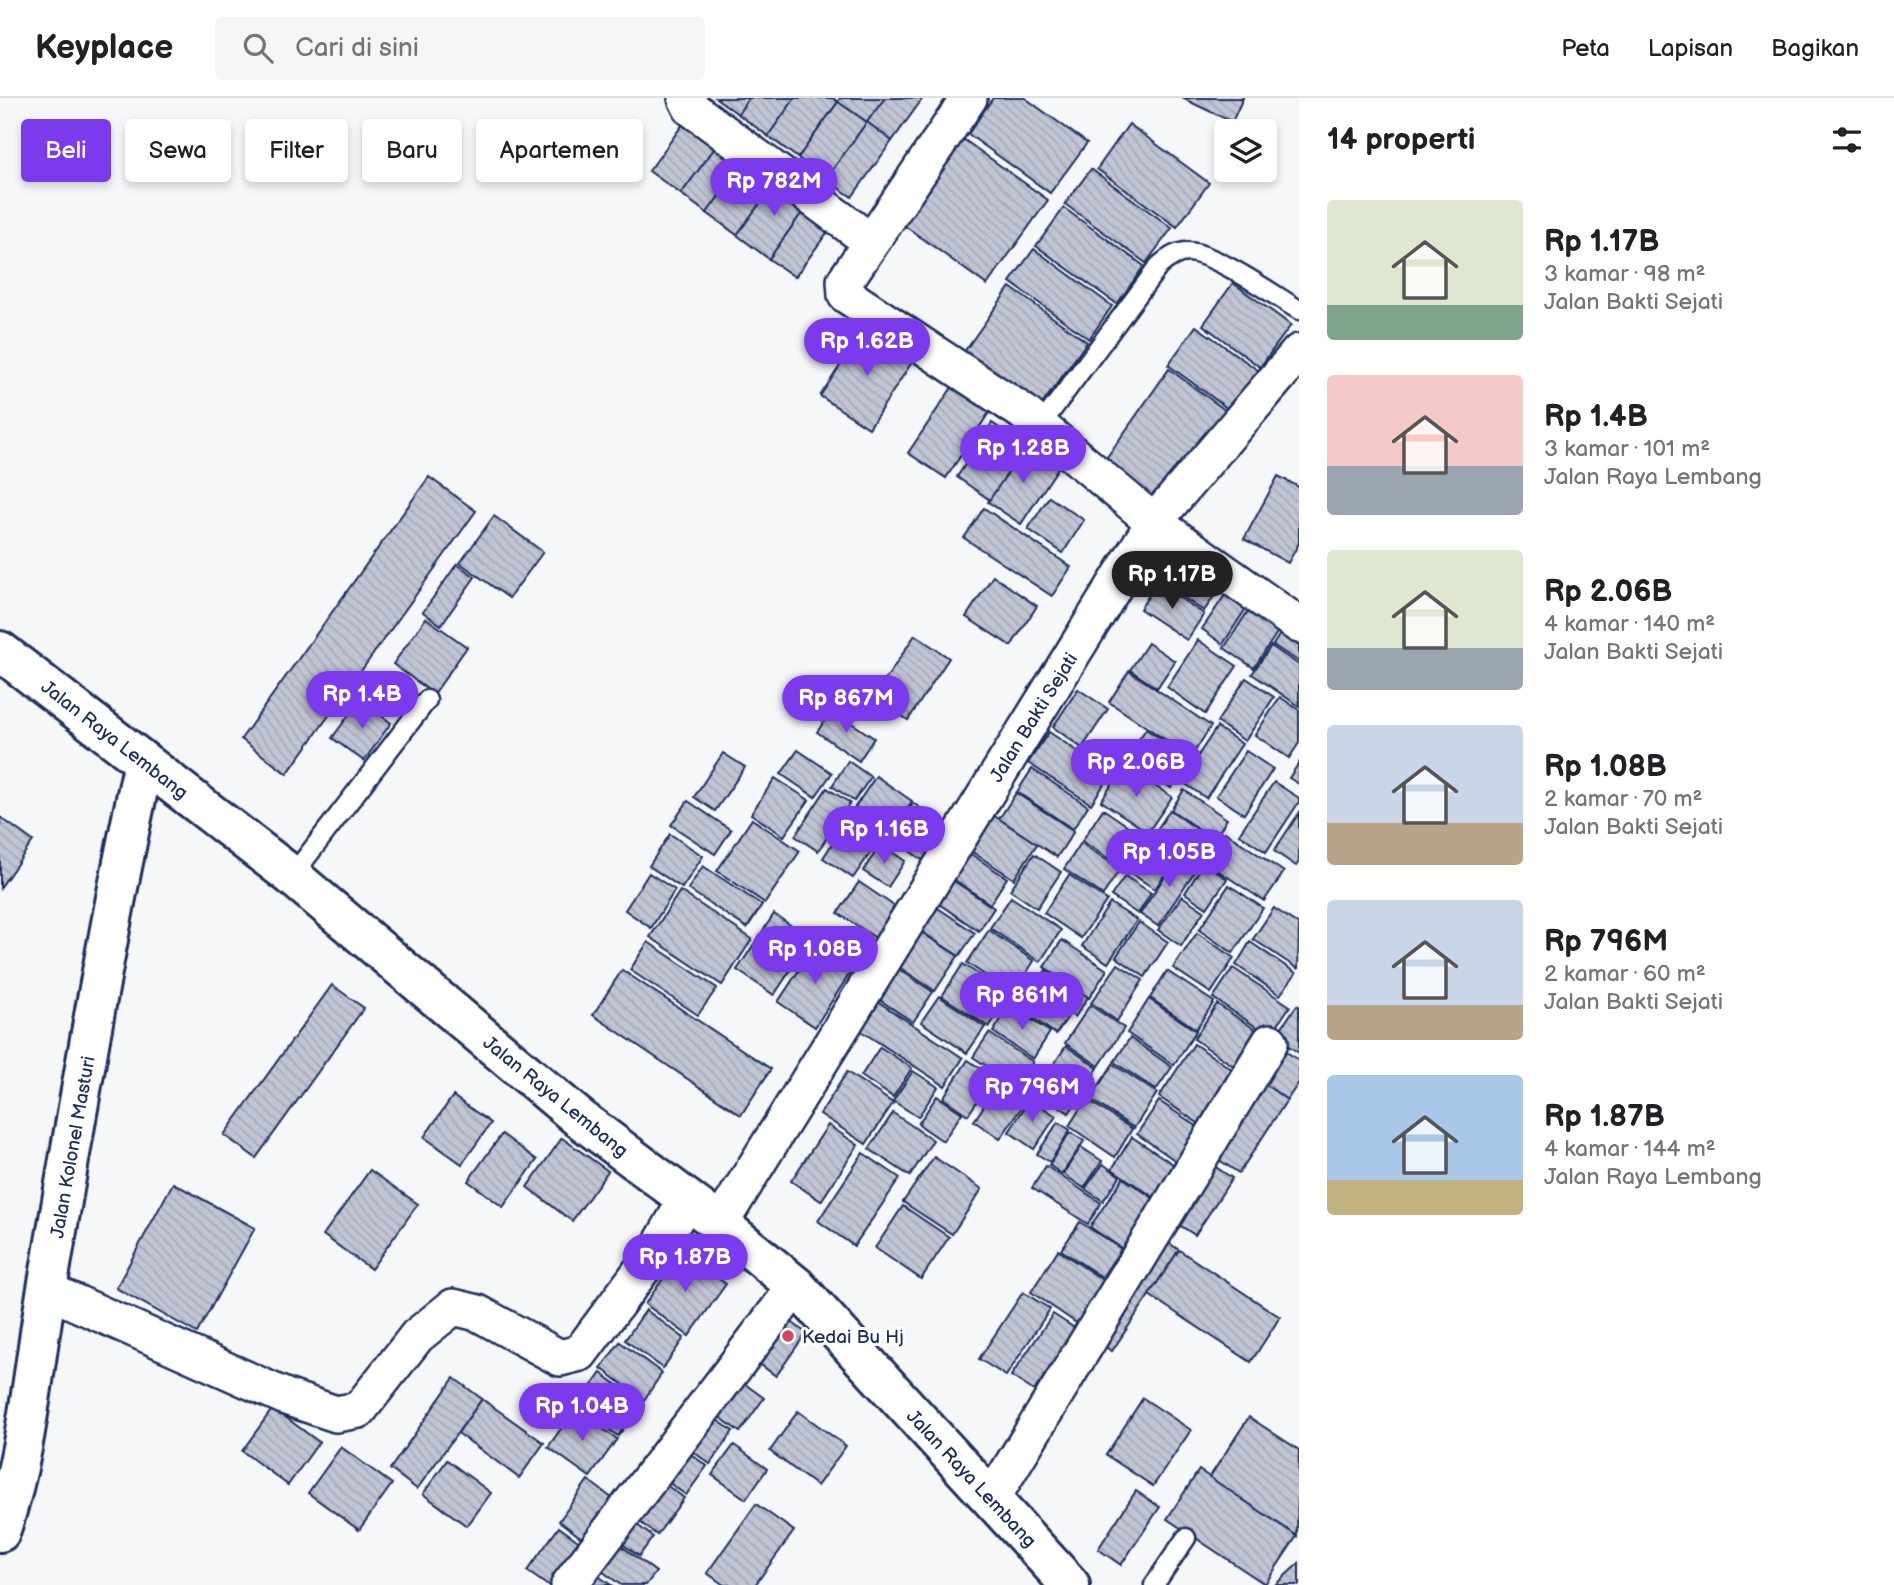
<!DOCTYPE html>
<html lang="id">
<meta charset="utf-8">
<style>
:root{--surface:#fff;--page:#f6f6f6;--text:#202124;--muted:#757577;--line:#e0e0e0;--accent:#7c3aed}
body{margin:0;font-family:"Balsamiq Sans",sans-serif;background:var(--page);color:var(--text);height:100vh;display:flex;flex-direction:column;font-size:26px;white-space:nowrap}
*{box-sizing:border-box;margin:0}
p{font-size:23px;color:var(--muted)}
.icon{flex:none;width:38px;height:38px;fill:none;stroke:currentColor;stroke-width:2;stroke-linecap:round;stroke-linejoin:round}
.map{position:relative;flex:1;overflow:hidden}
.panel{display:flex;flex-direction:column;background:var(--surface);width:595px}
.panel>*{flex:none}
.top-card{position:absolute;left:21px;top:21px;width:665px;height:63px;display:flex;gap:14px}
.controls{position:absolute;left:1214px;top:21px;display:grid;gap:14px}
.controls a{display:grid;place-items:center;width:63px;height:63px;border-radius:7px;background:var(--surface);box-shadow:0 4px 10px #0003;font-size:35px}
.price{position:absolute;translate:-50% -60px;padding:0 16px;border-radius:24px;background:var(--accent);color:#fff;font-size:23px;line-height:46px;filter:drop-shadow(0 2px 4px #0008)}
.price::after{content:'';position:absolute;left:50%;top:42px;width:21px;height:16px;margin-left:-10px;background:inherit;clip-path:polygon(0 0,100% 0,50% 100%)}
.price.active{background:#222;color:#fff}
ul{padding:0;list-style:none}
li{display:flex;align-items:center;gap:21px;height:175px;padding:0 28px}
li span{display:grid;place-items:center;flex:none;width:196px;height:140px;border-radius:7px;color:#555}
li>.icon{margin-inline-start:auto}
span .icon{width:84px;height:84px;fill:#fffc;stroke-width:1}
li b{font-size:30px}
h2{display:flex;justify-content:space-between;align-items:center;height:84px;padding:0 28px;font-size:30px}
.tag{padding:0 24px;border-radius:7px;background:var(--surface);box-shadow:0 4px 10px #0003;font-size:24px;line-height:63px}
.tag.active{background:var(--accent);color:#fff}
header{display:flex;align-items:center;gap:42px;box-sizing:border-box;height:98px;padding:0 35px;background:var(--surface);border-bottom:2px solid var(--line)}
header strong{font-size:33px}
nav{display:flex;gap:38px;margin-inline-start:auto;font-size:24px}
.search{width:490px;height:63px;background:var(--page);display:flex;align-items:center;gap:18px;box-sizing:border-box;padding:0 24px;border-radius:7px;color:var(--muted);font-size:26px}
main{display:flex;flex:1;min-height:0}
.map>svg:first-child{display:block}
</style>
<header>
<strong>Keyplace</strong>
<div class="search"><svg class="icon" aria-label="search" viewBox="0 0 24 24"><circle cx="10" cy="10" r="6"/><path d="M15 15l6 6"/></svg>Cari di sini</div>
<nav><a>Peta</a><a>Lapisan</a><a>Bagikan</a></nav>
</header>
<main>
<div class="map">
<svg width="1299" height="1487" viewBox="0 0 1299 1487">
<defs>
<pattern id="building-back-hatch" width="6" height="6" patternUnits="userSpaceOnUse" patternTransform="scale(1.75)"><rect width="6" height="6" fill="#c0c4d3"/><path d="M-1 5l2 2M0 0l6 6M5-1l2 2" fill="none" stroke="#a4a9b8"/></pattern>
</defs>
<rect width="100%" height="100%" fill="#f6f7f9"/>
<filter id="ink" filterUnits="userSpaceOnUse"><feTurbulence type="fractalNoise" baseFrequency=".0143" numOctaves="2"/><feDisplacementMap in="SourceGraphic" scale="14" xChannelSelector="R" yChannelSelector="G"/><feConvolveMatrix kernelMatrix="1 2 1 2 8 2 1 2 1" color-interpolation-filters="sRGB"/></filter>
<g filter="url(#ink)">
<g fill="url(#building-back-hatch)" stroke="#1b2f5e" stroke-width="2">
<polygon points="716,0 749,0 738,16"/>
<polygon points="749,0 795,0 768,38 738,16"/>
<polygon points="795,0 833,0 838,4 798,60 768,38"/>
<polygon points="840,0 885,0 867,24 838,4"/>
<polygon points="885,0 923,0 892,43 867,24"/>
<polygon points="993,0 1025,0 1087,45 1050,95 968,36"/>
<polygon points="1182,0 1243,0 1232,24"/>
<polygon points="838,4 867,24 826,81 798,60"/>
<polygon points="691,15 723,39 681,96 649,73"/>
<polygon points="867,24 892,43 852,99 826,81"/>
<polygon points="1129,26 1209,85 1177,129 1097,71"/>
<polygon points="959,38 1048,102 987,187 898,123"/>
<polygon points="723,39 748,58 707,115 681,96"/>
<polygon points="748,58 779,79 737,137 707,115"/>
<polygon points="1091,71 1172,130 1146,165 1065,106"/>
<polygon points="779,79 811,102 769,161 737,137"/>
<polygon points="811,102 837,121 795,179 769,161"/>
<polygon points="1064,110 1144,168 1117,206 1036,148"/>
<polygon points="1034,151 1112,208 1089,241 1010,184"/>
<polygon points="1233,185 1291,227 1260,269 1203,227"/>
<polygon points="1010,189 1087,244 1040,309 964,254"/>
<polygon points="1196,228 1266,278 1238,318 1168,267"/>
<polygon points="866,229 914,261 869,330 820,298"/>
<polygon points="1169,271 1229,315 1159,411 1100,369"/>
<polygon points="957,282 994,307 946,380 908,355"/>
<polygon points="992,325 1026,348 990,402 957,379"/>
<polygon points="1026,348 1058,370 1021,426 988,404"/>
<polygon points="1278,378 1299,389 1299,445 1288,465 1244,441"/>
<polygon points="429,379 476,413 287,676 241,641"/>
<polygon points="1049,399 1084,422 1063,455 1028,431"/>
<polygon points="984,410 1071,469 1052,498 964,440"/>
<polygon points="494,418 543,454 509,500 460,465"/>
<polygon points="1178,450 1225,482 1204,513 1157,482"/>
<polygon points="457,466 475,479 441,527 423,514"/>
<polygon points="993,478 1037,508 1011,548 966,519"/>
<polygon points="1157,485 1204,516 1187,542 1140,511"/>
<polygon points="1231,488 1252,501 1223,546 1202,531"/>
<polygon points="1254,504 1284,524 1254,570 1224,550"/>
<polygon points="426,520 467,549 434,596 393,566"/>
<polygon points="1287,525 1299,532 1299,564 1273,547"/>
<polygon points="915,537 949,560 908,622 874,599"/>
<polygon points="1198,542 1237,568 1205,616 1167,589"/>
<polygon points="1148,545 1175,563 1157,590 1130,572"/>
<polygon points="1271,548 1299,567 1299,608 1252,576"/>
<polygon points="1129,573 1211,628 1191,659 1109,604"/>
<polygon points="1246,580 1274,599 1245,643 1217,624"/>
<polygon points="1078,591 1108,611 1082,650 1053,629"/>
<polygon points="1280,599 1299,612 1299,645 1289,660 1255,637"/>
<polygon points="360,602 391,625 364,663 332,640"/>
<polygon points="832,612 874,640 859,663 817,634"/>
<polygon points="1217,629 1242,646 1206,700 1181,683"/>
<polygon points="1146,631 1191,661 1171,690 1126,660"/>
<polygon points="1049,634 1111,676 1091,706 1028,665"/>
<polygon points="798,652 832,675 815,699 781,676"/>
<polygon points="1246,653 1273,671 1244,716 1216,698"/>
<polygon points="723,655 745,669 715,713 694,699"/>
<polygon points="848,663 871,679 854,703 832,688"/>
<polygon points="1299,665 1299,686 1289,680"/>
<polygon points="1124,668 1172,699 1148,734 1101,703"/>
<polygon points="1032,671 1088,708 1073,731 1017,694"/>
<polygon points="876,678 912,703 892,734 855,709"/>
<polygon points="775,680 809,702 784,738 751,716"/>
<polygon points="1274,684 1299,700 1299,704 1266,754 1239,736"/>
<polygon points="827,690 850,705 818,753 795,738"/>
<polygon points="1184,692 1227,721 1214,741 1171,712"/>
<polygon points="1016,695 1074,733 1057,759 999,721"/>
<polygon points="688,703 731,732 715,756 671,727"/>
<polygon points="913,705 947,728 924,763 890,740"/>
<polygon points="1103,711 1144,739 1123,770 1082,743"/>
<polygon points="1170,712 1213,742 1200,762 1156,733"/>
<polygon points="987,713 1037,746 1014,781 963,748"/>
<polygon points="1299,715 1299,764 1296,768 1274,753"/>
<polygon points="0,719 33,743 0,790"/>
<polygon points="752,721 800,753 765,805 717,773"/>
<polygon points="848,721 879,742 853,780 823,760"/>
<polygon points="1225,734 1284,774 1264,803 1205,764"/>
<polygon points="670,736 703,758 682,790 649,768"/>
<polygon points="1153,737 1179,755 1155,791 1129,774"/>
<polygon points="1081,745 1120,771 1103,797 1064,771"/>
<polygon points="881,746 905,763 888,789 863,773"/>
<polygon points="966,753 1007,780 990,806 949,778"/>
<polygon points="1180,755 1199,767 1158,828 1140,816"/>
<polygon points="1034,756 1061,774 1037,810 1010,792"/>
<polygon points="1204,765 1227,781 1207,810 1185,795"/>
<polygon points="703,768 762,807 747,830 688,791"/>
<polygon points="649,775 675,792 651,830 625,812"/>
<polygon points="1069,777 1107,802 1081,840 1044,815"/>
<polygon points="1125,778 1151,795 1138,816 1111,798"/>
<polygon points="948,779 994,810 979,833 933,802"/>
<polygon points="859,784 903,814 883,845 838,815"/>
<polygon points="1229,787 1263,810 1233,855 1199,832"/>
<polygon points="680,793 752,841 722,887 650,839"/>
<polygon points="1182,798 1204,813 1181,848 1158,832"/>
<polygon points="1011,799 1061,832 1040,864 990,830"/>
<polygon points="1110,805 1137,822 1108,865 1082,848"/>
<polygon points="935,808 975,835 959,858 919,832"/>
<polygon points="1274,810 1299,827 1298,871 1253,841"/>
<polygon points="774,816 811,841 774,897 737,872"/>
<polygon points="1139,824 1168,844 1145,879 1116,859"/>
<polygon points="989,832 1034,863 1013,896 967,865"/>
<polygon points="919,833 958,858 935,893 896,867"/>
<polygon points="1197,835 1234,860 1211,895 1173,870"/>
<polygon points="1062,842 1107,872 1089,900 1044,869"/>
<polygon points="648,844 717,890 698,917 630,872"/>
<polygon points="1250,844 1296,875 1280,897 1236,867"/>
<polygon points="815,848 852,872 815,929 778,904"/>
<polygon points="891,866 933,894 913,924 871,896"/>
<polygon points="963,866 1010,898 989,929 942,898"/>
<polygon points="1118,866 1143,882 1117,923 1091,905"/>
<polygon points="1233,870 1290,908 1270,938 1213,900"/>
<polygon points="622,872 771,971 741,1017 593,917"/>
<polygon points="1046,872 1088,899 1075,919 1034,891"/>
<polygon points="1167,873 1214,904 1196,931 1150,900"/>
<polygon points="332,887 364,910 256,1060 224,1037"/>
<polygon points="1027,888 1069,917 1056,936 1013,907"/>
<polygon points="939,898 985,929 967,955 921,924"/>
<polygon points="874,901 963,960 945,988 855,929"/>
<polygon points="1149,901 1196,933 1174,967 1127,935"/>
<polygon points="1217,906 1268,940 1244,975 1194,941"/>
<polygon points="1090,907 1124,930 1099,968 1065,945"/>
<polygon points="1297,907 1299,908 1299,955 1275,939"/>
<polygon points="1010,908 1050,934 1033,961 993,934"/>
<polygon points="989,935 1033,964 1017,988 973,959"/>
<polygon points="1130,940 1172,969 1156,992 1114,964"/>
<polygon points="1194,946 1239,976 1204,1029 1159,999"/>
<polygon points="1275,947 1299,962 1299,984 1287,1002 1254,979"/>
<polygon points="1066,948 1098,970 1069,1015 1036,993"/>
<polygon points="880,949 912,970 893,999 861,978"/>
<polygon points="968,962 993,979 968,1017 943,1000"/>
<polygon points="1113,966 1157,995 1134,1030 1090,1001"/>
<polygon points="913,973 938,989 918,1019 893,1003"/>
<polygon points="847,974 893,1005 866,1046 820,1016"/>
<polygon points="1001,982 1028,1000 1000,1041 974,1023"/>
<polygon points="1259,982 1287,1002 1239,1075 1210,1056"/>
<polygon points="453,998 491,1025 462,1066 424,1039"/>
<polygon points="937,998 962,1015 943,1043 918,1026"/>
<polygon points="1030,1001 1056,1018 1034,1051 1009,1034"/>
<polygon points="1086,1001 1132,1031 1115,1059 1069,1028"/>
<polygon points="1159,1003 1204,1033 1182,1067 1137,1036"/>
<polygon points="893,1015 933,1042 910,1078 869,1051"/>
<polygon points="1058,1024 1070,1032 1050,1064 1037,1056"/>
<polygon points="828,1027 858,1047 821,1103 791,1083"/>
<polygon points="1070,1034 1084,1043 1062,1076 1049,1067"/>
<polygon points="502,1036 537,1062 503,1109 468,1083"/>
<polygon points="1132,1039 1179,1070 1158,1102 1112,1071"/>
<polygon points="562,1040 608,1073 572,1123 527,1089"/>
<polygon points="1081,1049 1102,1063 1084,1090 1063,1076"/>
<polygon points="863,1055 900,1080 854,1148 818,1123"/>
<polygon points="934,1059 982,1091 952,1136 903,1104"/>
<polygon points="1205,1062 1232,1080 1195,1137 1167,1119"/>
<polygon points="1103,1066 1120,1078 1103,1103 1085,1091"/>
<polygon points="1046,1068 1101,1105 1088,1126 1032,1090"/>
<polygon points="370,1072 418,1106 371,1171 323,1137"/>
<polygon points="1123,1080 1156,1102 1123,1151 1090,1129"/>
<polygon points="173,1085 255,1130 197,1235 116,1190"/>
<polygon points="903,1108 949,1139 921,1181 875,1150"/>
<polygon points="1080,1124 1121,1151 1102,1179 1061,1152"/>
<polygon points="1159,1138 1179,1152 1112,1253 1092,1240"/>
<polygon points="1058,1152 1106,1184 1078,1226 1031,1194"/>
<polygon points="1179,1152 1280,1219 1251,1264 1149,1197"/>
<polygon points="682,1154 726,1186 689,1238 645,1206"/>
<polygon points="1023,1194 1050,1211 1006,1278 979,1261"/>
<polygon points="646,1212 684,1240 663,1270 625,1242"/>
<polygon points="781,1216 806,1235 776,1278 750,1259"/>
<polygon points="1053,1216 1076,1231 1034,1293 1011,1278"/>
<polygon points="620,1244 662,1275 644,1302 601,1270"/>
<polygon points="601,1275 642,1305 618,1338 577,1308"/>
<polygon points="734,1278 764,1300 740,1334 710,1312"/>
<polygon points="454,1280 482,1301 417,1391 390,1371"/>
<polygon points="1143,1300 1191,1332 1153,1388 1106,1357"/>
<polygon points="482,1301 544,1345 519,1380 458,1335"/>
<polygon points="273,1310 319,1344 288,1387 242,1353"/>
<polygon points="575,1311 617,1341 590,1379 548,1349"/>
<polygon points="798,1313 846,1348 817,1388 770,1353"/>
<polygon points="705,1314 733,1333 710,1366 683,1346"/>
<polygon points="1249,1319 1299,1352 1297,1438 1209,1380"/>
<polygon points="734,1347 767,1371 746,1401 712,1377"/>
<polygon points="341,1349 392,1386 359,1432 308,1395"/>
<polygon points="682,1350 707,1368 686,1397 661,1379"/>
<polygon points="447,1362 491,1395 467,1428 423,1396"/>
<polygon points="1199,1372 1297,1438 1265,1486 1167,1421"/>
<polygon points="658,1381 684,1400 657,1437 632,1418"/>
<polygon points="588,1382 621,1407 591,1447 559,1423"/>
<polygon points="1136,1393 1160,1409 1121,1467 1098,1451"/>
<polygon points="756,1406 794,1433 755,1487 724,1487 707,1475"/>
<polygon points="628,1420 653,1439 639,1458 614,1440"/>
<polygon points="559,1429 589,1451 563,1487 547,1487 527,1473"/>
<polygon points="613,1442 656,1474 646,1487 621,1487 595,1468"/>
<polygon points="1299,1465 1299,1487 1275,1487"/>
<polygon points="590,1472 611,1487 580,1487"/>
</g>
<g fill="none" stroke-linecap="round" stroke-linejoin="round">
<g stroke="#1b2f5e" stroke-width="23">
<g id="lane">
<path d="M1040,328L1159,168C1167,161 1176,154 1188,154C1214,155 1274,197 1299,212"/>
<polyline points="292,778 427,602"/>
<polyline points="1154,1487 1186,1440"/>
</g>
</g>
<g stroke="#1b2f5e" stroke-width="40">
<g id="street">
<polyline points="686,0 691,10 870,143"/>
<polyline points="1299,254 1154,424 1299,527"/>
<polyline points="720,1126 1154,424 1023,314 846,197 845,183 969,0"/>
<polyline points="47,1192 286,1299 336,1316 359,1312 417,1238 453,1209 478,1215 560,1260 580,1255 661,1146 686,1102"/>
<polyline points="991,1402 1270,944"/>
<polyline points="569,1487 796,1188"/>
</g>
</g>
<g stroke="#1b2f5e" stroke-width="44">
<g id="primary">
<polyline points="0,553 292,778 579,1020 720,1126 796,1188 1070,1487"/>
<path d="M0,1434C28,1354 33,1268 48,1185C78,1011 106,836 144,664"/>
</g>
</g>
<use href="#lane" stroke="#fff" stroke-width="18"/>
<use href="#street" stroke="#fff" stroke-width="35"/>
<use href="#primary" stroke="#fff" stroke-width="38"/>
</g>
</g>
<circle fill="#d1495b" stroke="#fff" stroke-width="2.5" cx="788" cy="1238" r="7"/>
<g text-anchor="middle" stroke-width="6" stroke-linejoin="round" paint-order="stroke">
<g font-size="19" fill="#1b2f5e" stroke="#fff">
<text transform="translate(1033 619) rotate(-58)" y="7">Jalan Bakti Sejati</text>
<text transform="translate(115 641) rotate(38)" y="7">Jalan Raya Lembang</text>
<text transform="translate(556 998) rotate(39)" y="7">Jalan Raya Lembang</text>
<text transform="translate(72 1049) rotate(-80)" y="7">Jalan Kolonel Masturi</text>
<text transform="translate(972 1380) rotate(47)" y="7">Jalan Raya Lembang</text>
</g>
<g font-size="19" fill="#1b2f5e" stroke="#fff" text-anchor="start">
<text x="802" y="1245">Kedai Bu Hj</text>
</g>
</g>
</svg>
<div class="controls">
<a><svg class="icon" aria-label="layers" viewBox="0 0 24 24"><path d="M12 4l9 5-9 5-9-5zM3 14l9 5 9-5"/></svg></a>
</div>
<b class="price" style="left:774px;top:120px">Rp 782M</b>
<b class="price" style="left:867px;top:280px">Rp 1.62B</b>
<b class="price" style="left:1023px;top:387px">Rp 1.28B</b>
<b class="price active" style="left:1172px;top:513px">Rp 1.17B</b>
<b class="price" style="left:362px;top:633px">Rp 1.4B</b>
<b class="price" style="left:846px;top:637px">Rp 867M</b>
<b class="price" style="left:1136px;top:701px">Rp 2.06B</b>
<b class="price" style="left:884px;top:768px">Rp 1.16B</b>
<b class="price" style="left:1169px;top:791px">Rp 1.05B</b>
<b class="price" style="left:815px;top:888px">Rp 1.08B</b>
<b class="price" style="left:1022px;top:934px">Rp 861M</b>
<b class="price" style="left:1032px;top:1026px">Rp 796M</b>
<b class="price" style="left:685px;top:1196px">Rp 1.87B</b>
<b class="price" style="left:582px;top:1345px">Rp 1.04B</b>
<div class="top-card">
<a class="tag active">Beli</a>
<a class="tag">Sewa</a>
<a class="tag">Filter</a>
<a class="tag">Baru</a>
<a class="tag">Apartemen</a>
</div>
</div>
<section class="panel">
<h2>14 properti<svg class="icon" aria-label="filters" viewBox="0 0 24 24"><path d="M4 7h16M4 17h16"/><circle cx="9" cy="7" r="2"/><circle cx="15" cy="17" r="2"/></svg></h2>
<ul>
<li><span style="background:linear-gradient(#dfe7d0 75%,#7fa58c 0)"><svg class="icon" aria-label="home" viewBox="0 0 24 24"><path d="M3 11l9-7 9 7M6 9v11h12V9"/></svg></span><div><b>Rp 1.17B</b><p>3 kamar · 98 m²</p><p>Jalan Bakti Sejati</p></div></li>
<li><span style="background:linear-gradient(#f6c9c9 65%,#9aa5b1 0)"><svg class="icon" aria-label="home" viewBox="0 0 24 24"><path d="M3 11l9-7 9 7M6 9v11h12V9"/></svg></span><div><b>Rp 1.4B</b><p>3 kamar · 101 m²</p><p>Jalan Raya Lembang</p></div></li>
<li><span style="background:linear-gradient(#dfe7d0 70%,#9aa5b1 0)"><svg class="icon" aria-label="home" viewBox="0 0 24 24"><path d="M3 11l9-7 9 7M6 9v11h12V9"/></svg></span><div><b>Rp 2.06B</b><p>4 kamar · 140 m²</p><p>Jalan Bakti Sejati</p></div></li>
<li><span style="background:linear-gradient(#c9d6e8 70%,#b9a48a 0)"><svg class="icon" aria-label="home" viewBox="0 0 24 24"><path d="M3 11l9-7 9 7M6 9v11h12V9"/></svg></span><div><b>Rp 1.08B</b><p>2 kamar · 70 m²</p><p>Jalan Bakti Sejati</p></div></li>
<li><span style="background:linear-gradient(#c9d6e8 75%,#b9a48a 0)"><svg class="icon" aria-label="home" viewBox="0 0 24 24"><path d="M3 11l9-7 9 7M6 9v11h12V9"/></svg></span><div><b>Rp 796M</b><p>2 kamar · 60 m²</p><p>Jalan Bakti Sejati</p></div></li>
<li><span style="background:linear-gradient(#a9c7e8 75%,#c2b280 0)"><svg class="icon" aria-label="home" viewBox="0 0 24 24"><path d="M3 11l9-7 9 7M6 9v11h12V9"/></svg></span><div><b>Rp 1.87B</b><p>4 kamar · 144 m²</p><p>Jalan Raya Lembang</p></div></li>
</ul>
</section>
</main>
